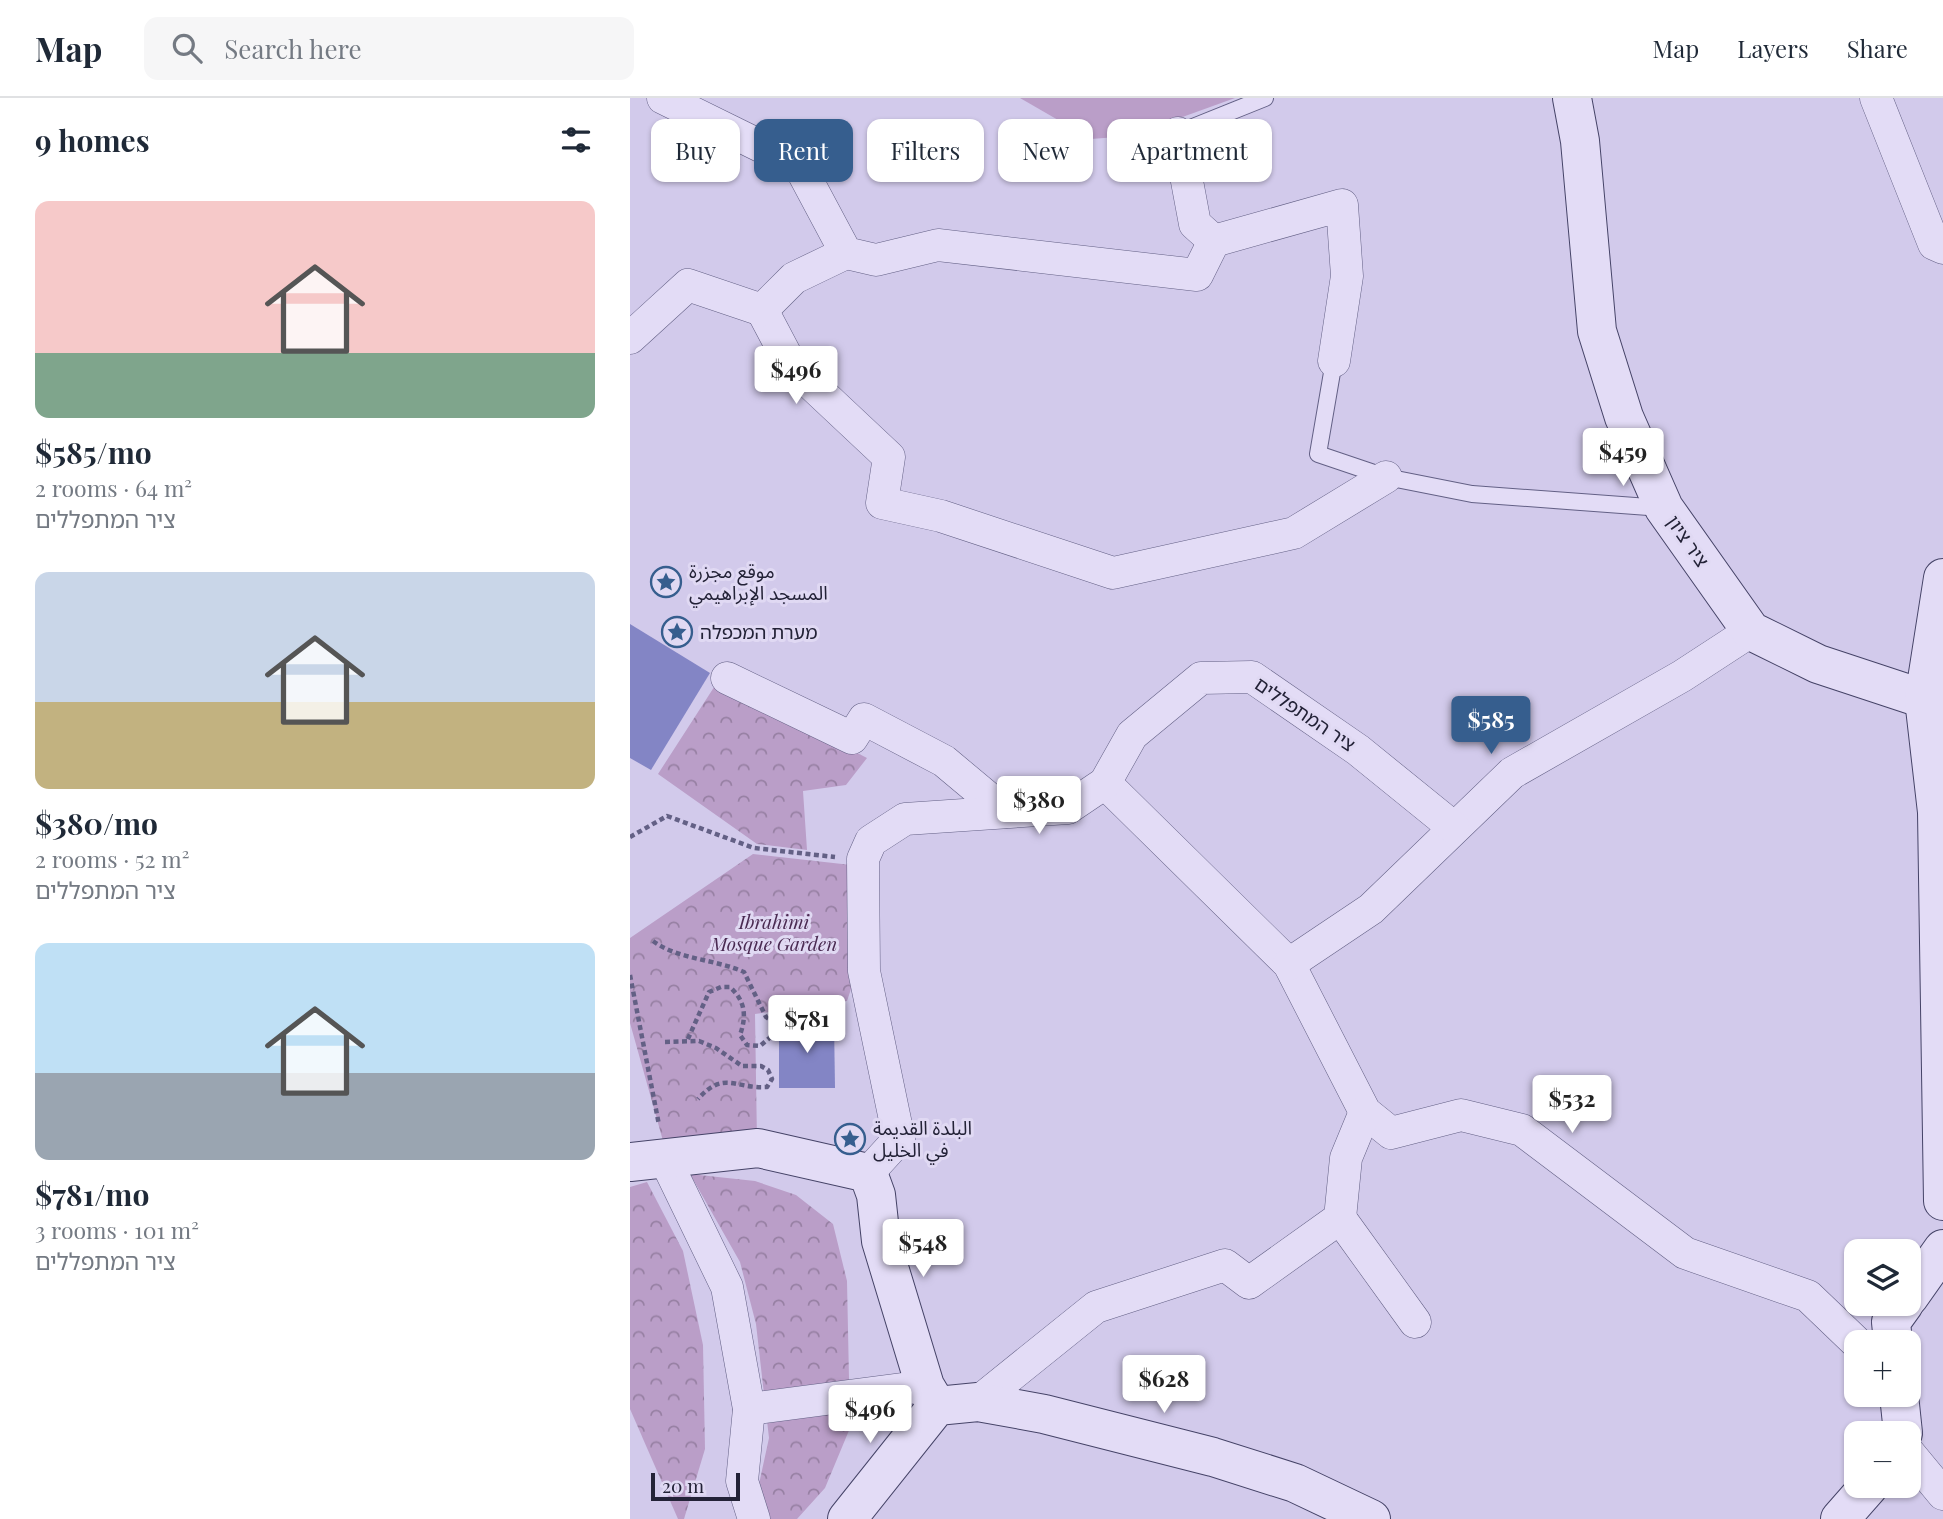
<!DOCTYPE html>
<meta charset="utf-8">
<style>
:root{--surface:#fff;--page:#f6f6f7;--text:#1f2937;--muted:#747a83;--line:#e0e1e3;--accent:#365e8e}
body{margin:0;font-family:"Playfair Display","Noto Sans Arabic","Noto Sans Hebrew",serif;background:var(--page);color:var(--text);height:100vh;display:flex;flex-direction:column;font-size:26px;white-space:nowrap}
*{box-sizing:border-box;margin:0}
p{font-size:23px;color:var(--muted)}
.icon{flex:none;width:38px;height:38px;fill:none;stroke:currentColor;stroke-width:2;stroke-linecap:round;stroke-linejoin:round}
.map{position:relative;flex:1;overflow:hidden}
.sheet{display:flex;flex-direction:column;background:var(--surface);width:630px}
.sheet>*{flex:none}
.guide{position:absolute;left:21px;top:21px;width:665px;height:63px;display:flex;gap:14px}
.controls{position:absolute;left:1214px;top:1141px;display:grid;gap:14px}
.controls a{display:grid;place-items:center;width:77px;height:77px;border-radius:14px;background:var(--surface);box-shadow:0 2px 5px #0004;font-size:35px}
.scale{position:absolute;left:21px;bottom:18px;width:89px;box-sizing:border-box;padding-left:7px;border:4px solid #232237;border-top:0;font-size:19px;line-height:24px;white-space:nowrap;color:#232237;-webkit-text-stroke:5px #e0d9f3;paint-order:stroke}
.price{position:absolute;translate:-50% -60px;padding:0 16px;border-radius:7px;background:#fff;color:#222;font-size:23px;line-height:46px;filter:drop-shadow(0 2px 4px #0008)}
.price::after{content:'';position:absolute;left:50%;top:42px;width:21px;height:16px;margin-left:-10px;background:inherit;clip-path:polygon(0 0,100% 0,50% 100%)}
.price.active{background:var(--accent);color:#fff}
ul{padding:0;list-style:none}
li{display:grid;align-content:center;gap:14px;height:371px;padding:0 35px}
li span{display:grid;place-items:center;height:217px;border-radius:14px;color:#555}
li>.icon{margin-inline-start:auto}
span .icon{width:126px;height:126px;fill:#fffc;stroke-width:1}
li b{font-size:30px}
h2{display:flex;justify-content:space-between;align-items:center;height:84px;padding:0 35px;font-size:30px}
.chip{padding:0 24px;border-radius:14px;background:var(--surface);box-shadow:0 2px 5px #0004;font-size:24px;line-height:63px}
.chip.active{background:var(--accent);color:#fff}
header{display:flex;align-items:center;gap:42px;box-sizing:border-box;height:98px;padding:0 35px;background:var(--surface);border-bottom:2px solid var(--line)}
header strong{font-size:33px}
nav{display:flex;gap:38px;margin-inline-start:auto;font-size:24px}
.search{width:490px;height:63px;background:var(--page);display:flex;align-items:center;gap:18px;box-sizing:border-box;padding:0 24px;border-radius:14px;color:var(--muted);font-size:26px}
main{display:flex;flex:1;min-height:0}
.map>svg:first-child{display:block}
</style>
<header>
<strong>Map</strong>
<div class="search"><svg class="icon" aria-label="search" viewBox="0 0 24 24"><circle cx="10" cy="10" r="6"/><path d="M15 15l6 6"/></svg>Search here</div>
<nav><a>Map</a><a>Layers</a><a>Share</a></nav>
</header>
<main>
<section class="sheet">
<h2>9 homes<svg class="icon" aria-label="filters" viewBox="0 0 24 24"><path d="M4 7h16M4 17h16"/><circle cx="9" cy="7" r="2"/><circle cx="15" cy="17" r="2"/></svg></h2>
<ul>
<li><span style="background:linear-gradient(#f6c9c9 70%,#7fa58c 0)"><svg class="icon" aria-label="home" viewBox="0 0 24 24"><path d="M3 11l9-7 9 7M6 9v11h12V9"/></svg></span><div><b>$585/mo</b><p>2 rooms · 64 m²</p><p>ציר המתפללים</p></div></li>
<li><span style="background:linear-gradient(#c9d6e8 60%,#c2b280 0)"><svg class="icon" aria-label="home" viewBox="0 0 24 24"><path d="M3 11l9-7 9 7M6 9v11h12V9"/></svg></span><div><b>$380/mo</b><p>2 rooms · 52 m²</p><p>ציר המתפללים</p></div></li>
<li><span style="background:linear-gradient(#bfe0f5 60%,#9aa5b1 0)"><svg class="icon" aria-label="home" viewBox="0 0 24 24"><path d="M3 11l9-7 9 7M6 9v11h12V9"/></svg></span><div><b>$781/mo</b><p>3 rooms · 101 m²</p><p>ציר המתפללים</p></div></li>
</ul>
</section>
<div class="map">
<svg width="1313" height="1421" viewBox="0 0 1313 1421">
<defs>
<pattern id="park-crowns" width="20" height="18" patternUnits="userSpaceOnUse" patternTransform="scale(1.75)"><rect width="20" height="18" fill="#ba9ec8"/><path d="M2 6a3 3 0 1 1 6 0M12 15a3 3 0 1 1 6 0" fill="none" stroke="#9780a3"/></pattern>
</defs>
<rect width="100%" height="100%" fill="#d2caeb"/>
<polygon fill="#ba9ec8" points="390,0 605,0 500,38 461,41"/>
<g fill="url(#park-crowns)">
<polygon points="88,583 237,660 216,687 173,693 177,752 127,746 28,676"/>
<polygon points="123,756 230,768 226,876 217,903 125,916 127,1044 35,1050 0,925 0,840"/>
<polygon points="60,1076 125,1083 166,1097 203,1126 217,1183 220,1330 195,1390 167,1421 131,1421 124,1409 139,1340 126,1226 110,1164"/>
<polygon points="17,1084 53,1153 73,1247 75,1351 54,1421 48,1421 0,1311 0,1089"/>
</g>
<g fill="#8385c5">
<polygon points="0,526 80,575 21,672 0,660"/>
<polygon points="149,924 204,924 205,990 149,990"/>
</g>
<g fill="none" stroke-linecap="round" stroke-linejoin="round">
<g stroke="#636085" stroke-width="18">
<g id="lane">
<polyline points="548,35 635,0"/>
<polyline points="704,263 688,356 756,379 842,396 1032,410"/>
</g>
</g>
<g stroke="#636085" stroke-width="33">
<g id="street">
<polyline points="33,0 169,67 216,155 246,162 308,147 567,177 584,143 712,107 717,178 704,263"/>
<polyline points="1246,0 1304,146 1313,150"/>
<polyline points="548,35 565,126 584,143"/>
<polyline points="132,212 161,267 259,359 252,405 311,418 483,475 664,435 756,379"/>
<polyline points="0,240 58,187 132,212 164,180 216,155"/>
<polyline points="97,580 222,640 234,621 314,663 375,714"/>
<polyline points="475,685 659,866 735,1014 761,1035 831,1017 892,1032 1055,1155 1178,1198 1227,1245"/>
<polyline points="659,866 741,811 882,675 1052,578 1121,533"/>
<polyline points="34,1059 97,1189 119,1311 112,1383 124,1421"/>
<polyline points="238,1075 269,1041 234,873 233,761 241,743 275,721 438,710 475,685 502,637 571,580 622,579 728,652 823,729"/>
<polyline points="710,1120 785,1224"/>
<polyline points="348,1304 466,1209 595,1167 619,1185 710,1120 716,1060 735,1014"/>
<polyline points="119,1311 295,1288"/>
<polyline points="1279,1355 1313,1396"/>
</g>
</g>
<g stroke="#454367" stroke-width="40">
<g id="secondary">
<polyline points="942,0 950,43 967,233 994,319 1034,410 1121,533 1188,566 1294,601"/>
<polyline points="1313,480 1294,601 1307,714 1313,1103"/>
<polyline points="0,1064 128,1050 238,1075 246,1097 251,1143 295,1288 307,1308"/>
<polyline points="1279,1199 1313,1151"/>
<polyline points="1263,1244 1261,1224 1274,1206"/>
<polyline points="1269,1297 1273,1335"/>
<polyline points="217,1421 307,1308 348,1304 414,1316 583,1359 665,1385 741,1421"/>
<polyline points="1210,1421 1239,1388"/>
</g>
</g>
<g stroke="#636085" stroke-width="4.5" stroke-dasharray="5 3.5" stroke-linecap="butt">
<polyline points="0,739 37,718 124,750 205,759"/>
<path d="M23,843C49,862 85,861 114,874L136,919L142,923L143,937L130,948L117,947L110,937C117,917 115,903 100,889H91L79,894L57,943"/>
<polyline points="0,877 29,1027"/>
<path d="M35,944L69,943L86,950L112,968H131L138,972L142,981L137,989C104,991 94,972 68,1001"/>
</g>
<use href="#lane" stroke="#e3dcf6" stroke-width="16"/>
<use href="#street" stroke="#e3dcf6" stroke-width="32"/>
<use href="#secondary" stroke="#e3dcf6" stroke-width="38"/>
</g>
<defs>
<g id="sight-ring" transform="scale(1.575)"><circle r="9.5" fill="#e0d9f3" stroke="#365e8e" stroke-width="1.5"/><path d="M0-6L1.8-2.2L6-1.7L2.9 1.2L3.7 5.4L0 3.3L-3.7 5.4L-2.9 1.2L-6-1.7L-1.8-2.2Z" fill="#365e8e"/></g>
</defs>
<g fill-rule="evenodd">
<use href="#sight-ring" x="36" y="484"/>
<use href="#sight-ring" x="47" y="534"/>
<use href="#sight-ring" x="220" y="1041"/>
</g>
<g text-anchor="middle" stroke-width="6" stroke-linejoin="round" paint-order="stroke">
<g font-size="19" fill="#232237" stroke="#e0d9f3">
<text transform="translate(1058 443) rotate(55)" y="7">ציר ציון</text>
<text transform="translate(675 616) rotate(34)" y="7">ציר המתפללים</text>
</g>
<g font-size="19" fill="#232237" stroke="#e0d9f3" text-anchor="start">
<text x="59" y="480">موقع مجزرة<tspan x="59" dy="22">المسجد الإبراهيمي</tspan></text>
<text x="70" y="541">מערת המכפלה</text>
<text x="243" y="1037">البلدة القديمة<tspan x="243" dy="22">في الخليل</tspan></text>
</g>
<g font-size="19" font-style="italic" fill="#4a2a52" stroke="#e0d9f3">
<text x="144" y="831">Ibrahimi<tspan x="144" dy="22">Mosque Garden</tspan></text>
</g>
</g>
</svg>
<div class="controls">
<a><svg class="icon" aria-label="layers" viewBox="0 0 24 24"><path d="M12 4l9 5-9 5-9-5zM3 14l9 5 9-5"/></svg></a>
<a>+</a>
<a>−</a>
</div>
<div class="scale">20 m</div>
<b class="price" style="left:166px;top:308px">$496</b>
<b class="price" style="left:993px;top:390px">$459</b>
<b class="price active" style="left:861px;top:658px">$585</b>
<b class="price" style="left:409px;top:738px">$380</b>
<b class="price" style="left:177px;top:957px">$781</b>
<b class="price" style="left:942px;top:1037px">$532</b>
<b class="price" style="left:293px;top:1181px">$548</b>
<b class="price" style="left:534px;top:1317px">$628</b>
<b class="price" style="left:240px;top:1347px">$496</b>
<div class="guide">
<a class="chip">Buy</a>
<a class="chip active">Rent</a>
<a class="chip">Filters</a>
<a class="chip">New</a>
<a class="chip">Apartment</a>
</div>
</div>
</main>
